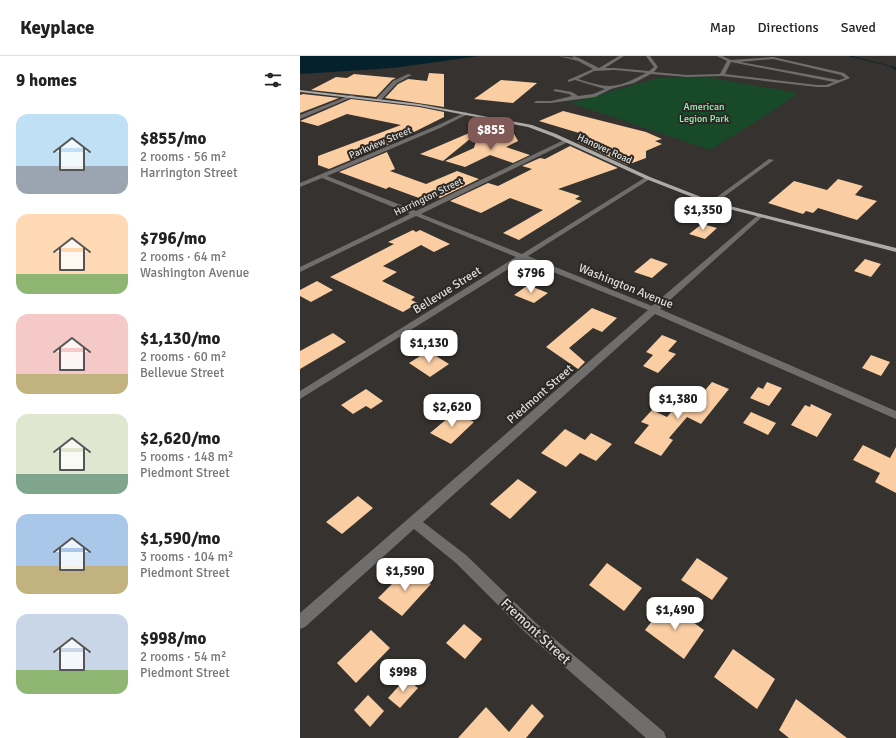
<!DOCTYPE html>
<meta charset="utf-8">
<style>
:root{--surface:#fff;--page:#f2f2f2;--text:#222;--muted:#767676;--line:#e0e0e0;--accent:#815956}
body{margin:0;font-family:Signika,sans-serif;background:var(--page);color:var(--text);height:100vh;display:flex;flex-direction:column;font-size:15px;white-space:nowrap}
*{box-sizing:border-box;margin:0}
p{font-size:13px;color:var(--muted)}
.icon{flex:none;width:22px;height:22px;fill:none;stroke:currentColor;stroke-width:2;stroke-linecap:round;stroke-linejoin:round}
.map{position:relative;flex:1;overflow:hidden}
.details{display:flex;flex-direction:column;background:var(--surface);width:300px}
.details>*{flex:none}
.price{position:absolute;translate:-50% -34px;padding:0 9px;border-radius:8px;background:#fff;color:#222;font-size:13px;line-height:26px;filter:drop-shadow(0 1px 2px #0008)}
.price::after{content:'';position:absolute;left:50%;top:24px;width:12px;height:9px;margin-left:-6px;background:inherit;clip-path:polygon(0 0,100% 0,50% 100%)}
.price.current{background:var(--accent);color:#fff}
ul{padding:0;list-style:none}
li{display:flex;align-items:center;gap:12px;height:100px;padding:0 16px}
li span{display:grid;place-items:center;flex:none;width:112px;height:80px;border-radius:12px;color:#555}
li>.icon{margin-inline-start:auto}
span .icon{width:48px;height:48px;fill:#fffc;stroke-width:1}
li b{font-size:17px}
h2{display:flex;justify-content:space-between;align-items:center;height:48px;padding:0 16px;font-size:17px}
header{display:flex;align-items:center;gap:24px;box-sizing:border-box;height:56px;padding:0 20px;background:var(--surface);border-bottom:1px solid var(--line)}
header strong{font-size:19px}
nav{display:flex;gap:22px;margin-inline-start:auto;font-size:14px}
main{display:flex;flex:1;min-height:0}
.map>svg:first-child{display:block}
</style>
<header>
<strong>Keyplace</strong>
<nav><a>Map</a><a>Directions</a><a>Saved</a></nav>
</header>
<main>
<section class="details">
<h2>9 homes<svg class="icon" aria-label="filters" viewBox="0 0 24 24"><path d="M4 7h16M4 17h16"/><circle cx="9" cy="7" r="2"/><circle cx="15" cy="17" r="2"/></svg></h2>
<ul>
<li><span style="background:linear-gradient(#bfe0f5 65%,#9aa5b1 0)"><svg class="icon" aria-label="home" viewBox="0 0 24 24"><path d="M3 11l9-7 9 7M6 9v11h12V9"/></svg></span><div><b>$855/mo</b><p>2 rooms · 56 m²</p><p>Harrington Street</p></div></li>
<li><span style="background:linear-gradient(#ffd9b3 75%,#8fb573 0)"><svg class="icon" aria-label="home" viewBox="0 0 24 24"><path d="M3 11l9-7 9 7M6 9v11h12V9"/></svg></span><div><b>$796/mo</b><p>2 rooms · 64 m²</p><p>Washington Avenue</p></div></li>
<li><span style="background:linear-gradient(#f6c9c9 75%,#c2b280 0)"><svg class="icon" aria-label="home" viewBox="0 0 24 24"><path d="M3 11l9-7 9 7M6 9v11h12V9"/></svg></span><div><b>$1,130/mo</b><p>2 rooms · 60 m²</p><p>Bellevue Street</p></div></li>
<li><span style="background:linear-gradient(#dfe7d0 75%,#7fa58c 0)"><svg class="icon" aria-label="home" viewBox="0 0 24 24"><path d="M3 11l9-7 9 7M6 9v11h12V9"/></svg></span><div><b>$2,620/mo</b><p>5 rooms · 148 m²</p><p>Piedmont Street</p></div></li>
<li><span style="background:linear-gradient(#a9c7e8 65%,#c2b280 0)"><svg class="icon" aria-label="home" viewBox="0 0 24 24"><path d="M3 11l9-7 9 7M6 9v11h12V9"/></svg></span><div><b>$1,590/mo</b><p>3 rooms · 104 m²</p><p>Piedmont Street</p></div></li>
<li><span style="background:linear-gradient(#c9d6e8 70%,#8fb573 0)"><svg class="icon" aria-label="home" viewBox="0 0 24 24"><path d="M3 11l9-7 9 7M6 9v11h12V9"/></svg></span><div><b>$998/mo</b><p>2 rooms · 54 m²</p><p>Piedmont Street</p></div></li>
</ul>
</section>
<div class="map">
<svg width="596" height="682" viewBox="0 0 596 682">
<rect width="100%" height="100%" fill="#35322f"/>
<polygon fill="#184a29" points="358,22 411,22 498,37 471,56 410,94 271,47"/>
<polygon fill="#05212b" points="0,0 179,0 93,12 0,18"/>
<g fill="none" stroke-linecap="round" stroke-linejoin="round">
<polygon fill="#05212b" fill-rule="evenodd" points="548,0 552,0 591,10 596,12 596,14 589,10"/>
</g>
<g fill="#facda2">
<polygon points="129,17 144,18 144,51 85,42 98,28 108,23 127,25"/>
<polygon points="54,18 96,22 92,24 76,41 11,34 36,21 47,22"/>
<polygon points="201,24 237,27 213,47 174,43"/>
<polygon points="3,38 39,42 0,57 0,39"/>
<polygon points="51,43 119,51 144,56 144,61 94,86 29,113 18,109 18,100 101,69 47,58 18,70 0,65"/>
<polygon points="263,55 346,76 362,83 355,85 362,88 346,95 346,102 327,109 278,86 289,80 239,65"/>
<polygon points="212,74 218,85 206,91 230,99 213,107 190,99 165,111 145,105 174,92 177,81 189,85"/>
<polygon points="174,75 176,78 143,105 120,98"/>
<polygon points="270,90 318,112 258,133 280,140 275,143 282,145 219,184 203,177 243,154 210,142 181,157 150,145 188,127 198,130 232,113 222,110 240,102 245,103"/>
<polygon points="87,96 95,113 90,115 126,128 157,115 179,123 140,142 129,137 119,142 89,131 86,133 39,116"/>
<polygon points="538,123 563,130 555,139 577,145 557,164 518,152 513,157 506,155 503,158 468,147 494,125 527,134"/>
<polygon points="402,168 417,172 405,183 389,178"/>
<polygon points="113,174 116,176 120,174 150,188 134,196 121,189 83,210 97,216 82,225 115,241 111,244 118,247 103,256 30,221 94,188 88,186"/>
<polygon points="351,202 368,208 352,222 334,216"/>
<polygon points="565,203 581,208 571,221 554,215"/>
<polygon points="17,225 33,234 11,246 0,240 0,234"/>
<polygon points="228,229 248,237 234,247 214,239"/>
<polygon points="292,252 317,262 302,276 293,272 269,292 285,306 278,313 246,291"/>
<polygon points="33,277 46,286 0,313 0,295"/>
<polygon points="362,279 377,285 368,295 376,298 358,317 343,310 353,299 346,296"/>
<polygon points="128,295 149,308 130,321 109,307"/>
<polygon points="571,299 590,306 581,320 562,312"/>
<polygon points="412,326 429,333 401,368 387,361 369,382 373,384 361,400 334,387 349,369 341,366 352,354 367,361 377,349 388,354"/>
<polygon points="467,326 482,332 469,350 450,342 458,331 463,333"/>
<polygon points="66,333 83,345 71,353 66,350 53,358 41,349"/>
<polygon points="511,348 532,358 517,381 491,369 505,349 510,351"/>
<polygon points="155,356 174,366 151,388 130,377"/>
<polygon points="451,356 476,367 468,379 443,367"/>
<polygon points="265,373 285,384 291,377 312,388 296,405 280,397 266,411 241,397"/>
<polygon points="563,389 590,402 596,391 596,437 575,426 580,417 553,404"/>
<polygon points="218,423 237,436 210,463 190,448"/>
<polygon points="58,440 73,452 42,478 26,466"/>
<polygon points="397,502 428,522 412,544 381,524"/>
<polygon points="307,507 342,532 324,555 289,529"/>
<polygon points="108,512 131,528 102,560 78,542"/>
<polygon points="366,547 404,574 384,603 345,574"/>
<polygon points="164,568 182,583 165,603 146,587"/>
<polygon points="71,574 90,592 56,627 37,607"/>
<polygon points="433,593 475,623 457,653 414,621"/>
<polygon points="106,622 118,632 100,652 88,642"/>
<polygon points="68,639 84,655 70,671 54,654"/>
<polygon points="496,643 547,682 489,682 479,674"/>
<polygon points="232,648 244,660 226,682 158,682 186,651 209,676"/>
</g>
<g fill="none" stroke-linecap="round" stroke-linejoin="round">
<g fill="#706e6d" fill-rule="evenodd">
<path d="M258,0L274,2L272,0C278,0 292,9 299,12L319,0H324L305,12H315L349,15L354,11L346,0H350L358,11L354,16L387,19L420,18L427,5L417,0H422L431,4L473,1L544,17L550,22L528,31H517L422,20L387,21L351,18L334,27L311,33L295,41L251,47H234L236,45H251L272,40L269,38L253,35L255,33L272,36L278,40L293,38L305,33L275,24L268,26V24L293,13L278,5ZM473,3L541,19L545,22L539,24L440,6ZM431,6L534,26L526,29H517L425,18ZM315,14L346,17C316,33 309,33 278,23L294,15Z"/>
<polygon points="108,18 112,19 97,27 81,44 77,44 77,42 93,25"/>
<polygon points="51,39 55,40 0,63 0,59"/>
<polygon points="166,56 168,58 140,72 27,120 116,155 264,84 268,84 268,86 121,158 222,198 346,121 350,121 350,123 228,200 352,250 458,159 462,159 462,161 360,253 596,355 596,363 355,258 123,466 166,499 236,567 364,676 366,682 346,682 226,577 156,507 114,473 5,571 0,573 0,557 348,254 223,204 0,343 0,335 216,201 116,160 0,216 0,211 110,158 22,122 0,131 0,127 136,70"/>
<polygon points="469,103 474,104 414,148 410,148 410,146"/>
</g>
<polygon fill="#adaaa7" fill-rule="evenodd" points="0,34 119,48 232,69 256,78 350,121 414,146 596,192 596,196 410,148 346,123 252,80 228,71 119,50 0,36"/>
</g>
<g text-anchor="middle" stroke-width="4" stroke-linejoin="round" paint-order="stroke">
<g font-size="10" fill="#9af3b1" stroke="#2b2825">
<text x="404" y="54">American<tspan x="404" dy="12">Legion Park</tspan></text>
</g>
<g font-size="10" fill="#dfdddb" stroke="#2b2825">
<text transform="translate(80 86) rotate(-23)" y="4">Parkview Street</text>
<text transform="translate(305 92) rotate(25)" y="4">Hanover Road</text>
<text transform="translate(128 140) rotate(-26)" y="4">Harrington Street</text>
</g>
<g font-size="12" fill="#dfdddb" stroke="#2b2825">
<text transform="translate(326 230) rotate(22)" y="4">Washington Avenue</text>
<text transform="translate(147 234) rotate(-32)" y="4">Bellevue Street</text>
<text transform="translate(240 338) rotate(-41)" y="4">Piedmont Street</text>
</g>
<g font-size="14" fill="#dfdddb" stroke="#2b2825">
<text transform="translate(236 575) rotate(43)" y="5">Fremont Street</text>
</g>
</g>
</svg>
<b class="price current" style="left:191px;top:95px">$855</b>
<b class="price" style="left:403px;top:175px">$1,350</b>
<b class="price" style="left:231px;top:238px">$796</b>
<b class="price" style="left:129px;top:308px">$1,130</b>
<b class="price" style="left:378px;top:364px">$1,380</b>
<b class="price" style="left:152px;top:372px">$2,620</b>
<b class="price" style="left:105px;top:536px">$1,590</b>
<b class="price" style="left:375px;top:575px">$1,490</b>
<b class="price" style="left:103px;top:637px">$998</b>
</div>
</main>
